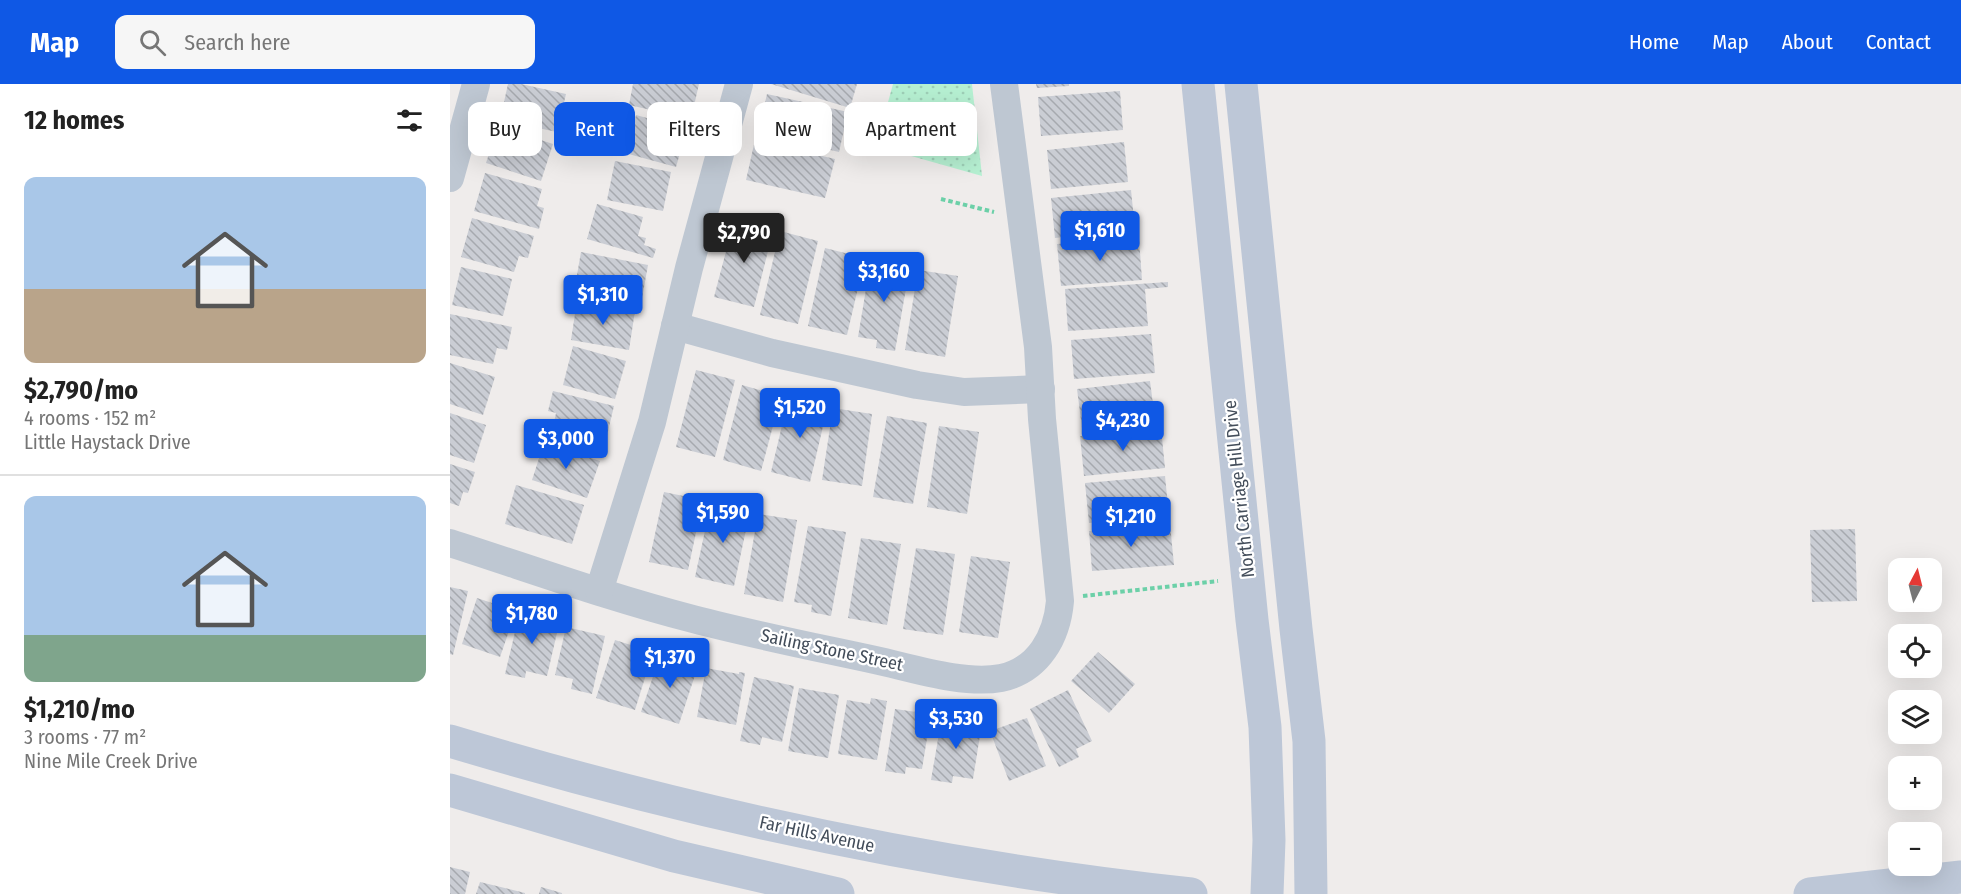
<!DOCTYPE html>
<meta charset="utf-8">
<style>
:root{--surface:#fff;--page:#f6f6f6;--text:#222;--muted:#767676;--line:#e0e0e0;--accent:#0f58e5}
body{margin:0;font-family:"Fira Sans Condensed",sans-serif;background:var(--page);color:var(--text);height:100vh;display:flex;flex-direction:column;font-size:22px;white-space:nowrap}
*{box-sizing:border-box;margin:0}
p{font-size:20px;color:var(--muted)}
.icon{flex:none;width:33px;height:33px;fill:none;stroke:currentColor;stroke-width:2;stroke-linecap:round;stroke-linejoin:round}
.map{position:relative;flex:1;overflow:hidden}
.panel{display:flex;flex-direction:column;background:var(--surface);width:450px}
.panel>*{flex:none}
.banner{position:absolute;left:18px;top:18px;width:570px;height:54px;display:flex;gap:12px}
.needle{width:39px;rotate:7deg}
.buttons{position:absolute;left:1438px;top:474px;display:grid;gap:12px}
.buttons a{display:grid;place-items:center;width:54px;height:54px;border-radius:12px;background:var(--surface);box-shadow:0 6px 24px #0002;font-size:30px}
.price{position:absolute;translate:-50% -51px;padding:0 14px;border-radius:6px;background:var(--accent);color:#fff;font-size:20px;line-height:39px;filter:drop-shadow(0 2px 3px #0008)}
.price::after{content:'';position:absolute;left:50%;top:36px;width:18px;height:14px;margin-left:-9px;background:inherit;clip-path:polygon(0 0,100% 0,50% 100%)}
.price.active{background:#222;color:#fff}
ul{padding:0;list-style:none}
li{display:grid;align-content:center;gap:12px;height:318px;padding:0 24px}
li+li{border-top:2px solid var(--line)}
li span{display:grid;place-items:center;height:186px;border-radius:12px;color:#555}
li>.icon{margin-inline-start:auto}
span .icon{width:108px;height:108px;fill:#fffc;stroke-width:1}
li b{font-size:26px}
h2{display:flex;justify-content:space-between;align-items:center;height:72px;padding:0 24px;font-size:26px}
.chip{padding:0 21px;border-radius:12px;background:var(--surface);box-shadow:0 6px 24px #0002;font-size:21px;line-height:54px}
.chip.active{background:var(--accent);color:#fff}
header{display:flex;align-items:center;gap:36px;box-sizing:border-box;height:84px;padding:0 30px;background:var(--accent);color:#fff}
header strong{font-size:28px}
nav{display:flex;gap:33px;margin-inline-start:auto;font-size:21px}
.search{width:420px;height:54px;background:var(--page);display:flex;align-items:center;gap:15px;box-sizing:border-box;padding:0 21px;border-radius:12px;color:var(--muted);font-size:22px}
main{display:flex;flex:1;min-height:0}
.map>svg:first-child{display:block}
</style>
<header>
<strong>Map</strong>
<div class="search"><svg class="icon" aria-label="search" viewBox="0 0 24 24"><circle cx="10" cy="10" r="6"/><path d="M15 15l6 6"/></svg>Search here</div>
<nav><a>Home</a><a>Map</a><a>About</a><a>Contact</a></nav>
</header>
<main>
<section class="panel">
<h2>12 homes<svg class="icon" aria-label="filters" viewBox="0 0 24 24"><path d="M4 7h16M4 17h16"/><circle cx="9" cy="7" r="2"/><circle cx="15" cy="17" r="2"/></svg></h2>
<ul>
<li><span style="background:linear-gradient(#a9c7e8 60%,#b9a48a 0)"><svg class="icon" aria-label="home" viewBox="0 0 24 24"><path d="M3 11l9-7 9 7M6 9v11h12V9"/></svg></span><div><b>$2,790/mo</b><p>4 rooms · 152 m²</p><p>Little Haystack Drive</p></div></li>
<li><span style="background:linear-gradient(#a9c7e8 75%,#7fa58c 0)"><svg class="icon" aria-label="home" viewBox="0 0 24 24"><path d="M3 11l9-7 9 7M6 9v11h12V9"/></svg></span><div><b>$1,210/mo</b><p>3 rooms · 77 m²</p><p>Nine Mile Creek Drive</p></div></li>
</ul>
</section>
<div class="map">
<svg width="1511" height="810" viewBox="0 0 1511 810">
<defs>
<pattern id="grass-dots" width="8" height="8" patternUnits="userSpaceOnUse" patternTransform="scale(1.5)"><rect width="8" height="8" fill="#b6f0d2"/><path d="M2 2h.1M6 6h.1" fill="none" stroke="#9ecfb7" stroke-width="1.8" stroke-linecap="round"/></pattern>
<pattern id="building-back-hatch" width="6" height="6" patternUnits="userSpaceOnUse" patternTransform="scale(1.5)"><rect width="6" height="6" fill="#cacdd4"/><path d="M-1 5l2 2M0 0l6 6M5-1l2 2" fill="none" stroke="#a6a9af"/></pattern>
</defs>
<rect width="100%" height="100%" fill="#efeceb"/>
<polygon fill="url(#grass-dots)" points="443,0 522,0 532,92 426,62"/>
<g fill="url(#building-back-hatch)">
<polygon points="58,0 71,0 116,10 107,48 50,36"/>
<polygon points="183,0 249,0 241,35 179,21"/>
<polygon points="321,0 407,0 400,24"/>
<polygon points="586,0 619,0 619,2 587,4"/>
<polygon points="670,7 673,46 591,52 588,13"/>
<polygon points="317,10 398,28 389,68 308,49"/>
<polygon points="186,31 237,45 226,83 175,69"/>
<polygon points="48,42 103,60 91,97 36,79"/>
<polygon points="305,56 385,75 375,114 296,96"/>
<polygon points="674,58 678,98 601,105 597,66"/>
<polygon points="165,77 221,88 213,127 157,116"/>
<polygon points="35,89 92,105 87,122 94,124 89,145 24,127"/>
<polygon points="681,106 685,145 605,154 601,114"/>
<polygon points="147,120 193,133 188,152 196,154 194,161 206,165 203,174 137,155"/>
<polygon points="22,134 84,152 78,174 69,172 64,188 11,173"/>
<polygon points="284,137 323,147 304,223 264,213"/>
<polygon points="330,147 368,157 348,240 310,231"/>
<polygon points="689,154 692,196 611,202 607,160"/>
<polygon points="375,164 415,174 397,251 358,242"/>
<polygon points="131,168 198,181 191,220 124,208"/>
<polygon points="421,175 460,182 445,267 426,264 427,256 408,253"/>
<polygon points="11,183 62,195 53,232 2,221"/>
<polygon points="468,186 508,192 495,273 455,266"/>
<polygon points="718,198 718,203 695,205 698,242 618,247 615,205"/>
<polygon points="127,217 185,227 179,266 121,256"/>
<polygon points="0,230 62,243 57,266 47,264 43,280 0,271"/>
<polygon points="701,250 705,289 624,295 621,256"/>
<polygon points="123,262 176,277 165,315 113,301"/>
<polygon points="0,279 45,293 33,331 0,320"/>
<polygon points="246,286 285,296 265,373 226,363"/>
<polygon points="700,297 705,336 632,344 627,305"/>
<polygon points="292,301 331,312 311,387 273,376"/>
<polygon points="103,307 164,322 155,360 102,348 106,329 98,327"/>
<polygon points="339,312 378,321 360,398 321,388"/>
<polygon points="383,324 422,330 412,402 372,396"/>
<polygon points="0,329 36,341 24,379 0,371"/>
<polygon points="437,332 477,339 463,420 423,413"/>
<polygon points="489,342 529,348 517,430 477,423"/>
<polygon points="711,344 715,384 634,392 630,352"/>
<polygon points="94,359 150,377 137,414 82,396"/>
<polygon points="0,380 25,388 18,409 13,408 9,422 0,419"/>
<polygon points="715,392 719,432 639,439 635,399"/>
<polygon points="66,401 134,421 122,460 55,440"/>
<polygon points="214,408 253,416 238,486 199,478"/>
<polygon points="261,419 300,427 284,502 245,493"/>
<polygon points="308,430 347,436 333,518 294,510"/>
<polygon points="720,440 724,481 642,487 639,447"/>
<polygon points="358,442 396,448 381,532 361,528 362,521 344,518"/>
<polygon points="1405,445 1407,517 1362,518 1360,446"/>
<polygon points="411,454 451,460 437,541 398,534"/>
<polygon points="466,464 505,470 493,551 453,545"/>
<polygon points="521,472 560,478 548,554 509,548"/>
<polygon points="0,503 18,507 3,571 0,570"/>
<polygon points="27,514 66,527 50,573 12,560"/>
<polygon points="70,527 110,536 97,592 76,587 75,594 55,590"/>
<polygon points="116,543 155,552 142,610 121,605 123,595 105,591"/>
<polygon points="165,556 203,568 185,626 146,614"/>
<polygon points="648,568 685,600 659,629 621,597"/>
<polygon points="211,569 248,582 229,640 191,628"/>
<polygon points="256,584 289,590 289,588 295,589 286,641 247,633"/>
<polygon points="304,593 344,602 332,658 312,653 310,661 290,657"/>
<polygon points="349,604 389,611 378,674 338,667"/>
<polygon points="618,606 642,657 626,665 629,673 609,683 580,625"/>
<polygon points="421,614 437,617 427,676 388,670 397,616 420,620"/>
<polygon points="445,625 481,630 472,685 456,683 455,690 435,687"/>
<polygon points="492,632 532,639 523,695 503,692 502,699 481,696"/>
<polygon points="577,634 596,682 559,697 540,647"/>
<polygon points="0,783 20,788 15,810 0,810"/>
<polygon points="30,798 75,809 75,810 26,810"/>
<polygon points="91,803 112,809 112,810 89,810"/>
</g>
<g fill="none" stroke-linecap="round" stroke-linejoin="round">
<g stroke="#6cd0a8" stroke-width="4" stroke-dasharray="4.5 3" stroke-linecap="butt">
<polyline points="491,115 544,128"/>
<polyline points="633,512 768,497"/>
</g>
<g stroke="#bec7d2" stroke-width="28">
<polyline points="0,94 26,0"/>
<polyline points="225,242 322,269 467,301 514,308 591,305"/>
<path d="M0,459C81,485 161,514 243,535C304,551 365,563 425,576C462,584 514,601 551,594C589,586 607,552 610,517L592,335L588,263L554,0"/>
<polyline points="149,507 202,338 239,184 289,0"/>
</g>
<g stroke="#bdc7d7" stroke-width="33">
<polyline points="748,0 802,536 815,643 819,756 817,810"/>
<polyline points="791,0 846,545 859,657 861,810"/>
<path d="M0,657C242,730 490,783 741,810"/>
<polyline points="0,706 224,772 388,810"/>
<polyline points="1360,810 1511,793"/>
</g>
</g>
<g text-anchor="middle" stroke-width="4.5" stroke-linejoin="round" paint-order="stroke">
<g font-size="18" fill="#434d5a" stroke="#fff">
<text transform="translate(789 405) rotate(-96)" y="6">North Carriage Hill Drive</text>
<text transform="translate(382 566) rotate(12)" y="6">Sailing Stone Street</text>
<text transform="translate(367 750) rotate(12)" y="6">Far Hills Avenue</text>
</g>
</g>
</svg>
<div class="buttons">
<a><svg class="needle" viewBox="-14 -14 28 28"><path d="M0-13l5 13h-10z" fill="#e53935"/><path d="M0 13l5-13h-10z" fill="#767676"/></svg></a>
<a><svg class="icon" aria-label="locate" viewBox="0 0 24 24"><circle cx="12" cy="12" r="6"/><path d="M12 2v4M12 18v4M2 12h4M18 12h4"/></svg></a>
<a><svg class="icon" aria-label="layers" viewBox="0 0 24 24"><path d="M12 4l9 5-9 5-9-5zM3 14l9 5 9-5"/></svg></a>
<a>+</a>
<a>−</a>
</div>
<b class="price" style="left:650px;top:178px">$1,610</b>
<b class="price active" style="left:294px;top:180px">$2,790</b>
<b class="price" style="left:434px;top:219px">$3,160</b>
<b class="price" style="left:153px;top:242px">$1,310</b>
<b class="price" style="left:350px;top:355px">$1,520</b>
<b class="price" style="left:673px;top:368px">$4,230</b>
<b class="price" style="left:116px;top:386px">$3,000</b>
<b class="price" style="left:273px;top:460px">$1,590</b>
<b class="price" style="left:681px;top:464px">$1,210</b>
<b class="price" style="left:82px;top:561px">$1,780</b>
<b class="price" style="left:220px;top:605px">$1,370</b>
<b class="price" style="left:506px;top:666px">$3,530</b>
<div class="banner">
<a class="chip">Buy</a>
<a class="chip active">Rent</a>
<a class="chip">Filters</a>
<a class="chip">New</a>
<a class="chip">Apartment</a>
</div>
</div>
</main>
